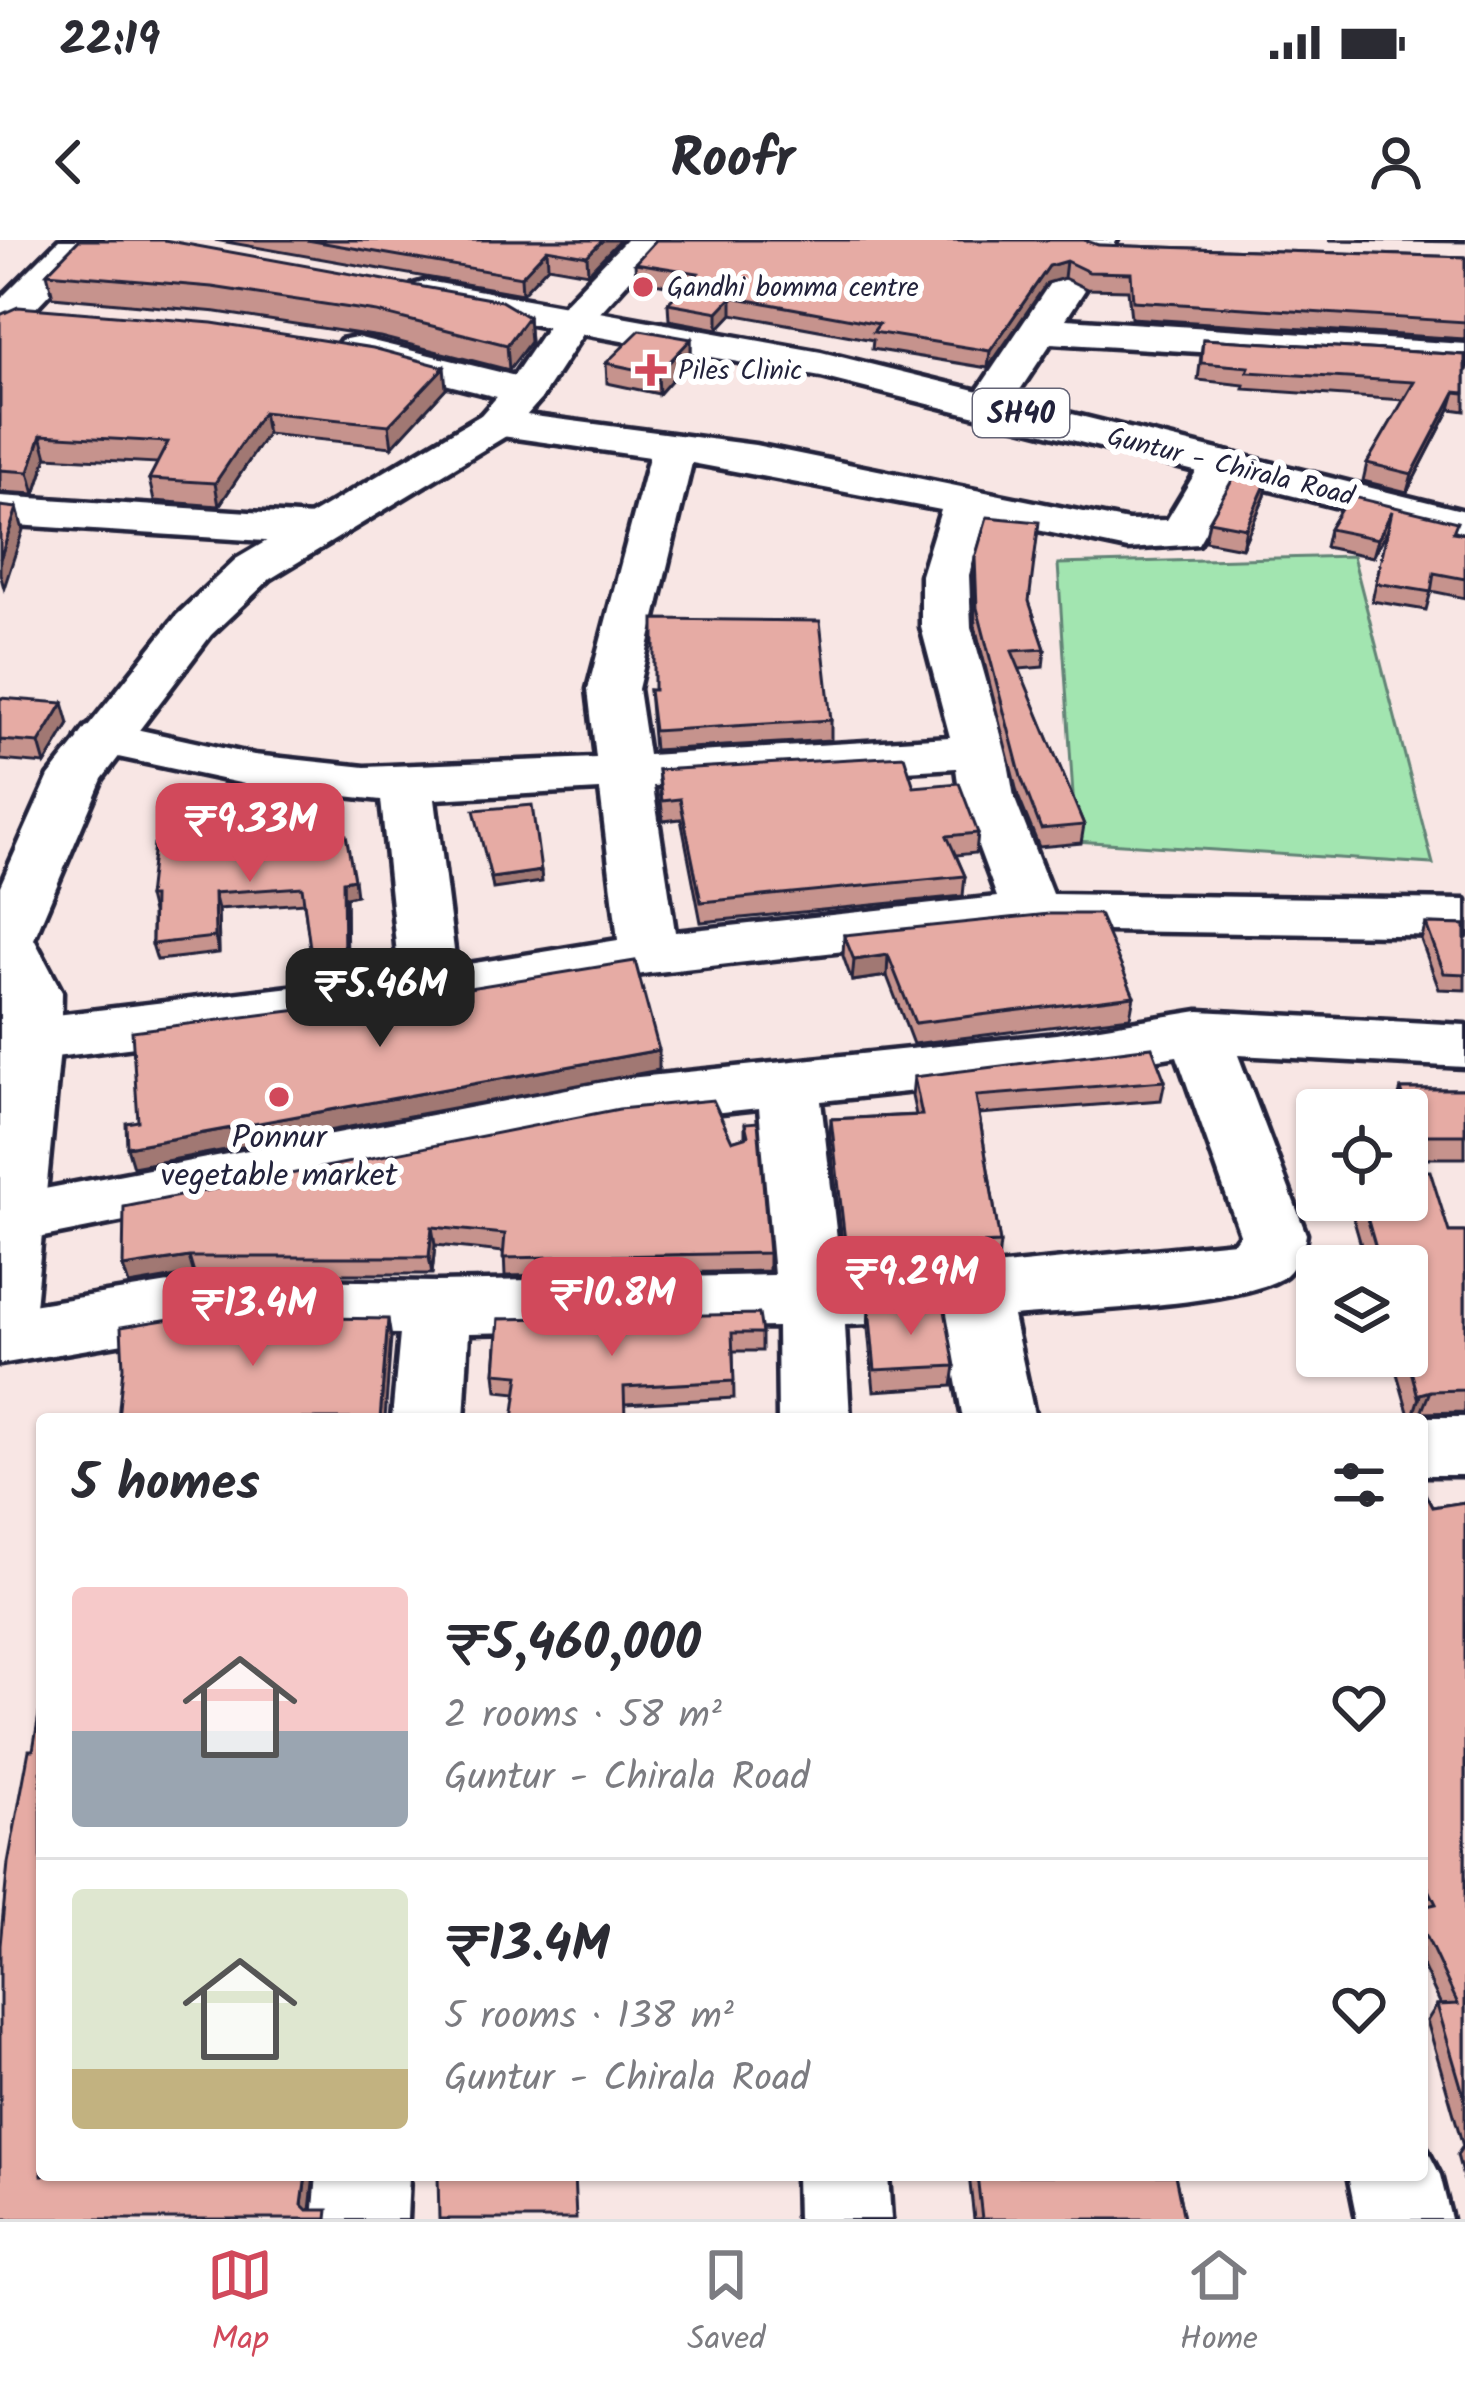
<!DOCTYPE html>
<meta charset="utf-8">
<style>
:root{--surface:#fff;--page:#f2f2f3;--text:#2b2b33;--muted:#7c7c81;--line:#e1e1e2;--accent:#d1495b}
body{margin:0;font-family:Kalam,sans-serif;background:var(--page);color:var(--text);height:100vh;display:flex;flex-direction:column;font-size:45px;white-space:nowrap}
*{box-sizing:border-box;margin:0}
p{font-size:39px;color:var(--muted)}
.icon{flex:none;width:66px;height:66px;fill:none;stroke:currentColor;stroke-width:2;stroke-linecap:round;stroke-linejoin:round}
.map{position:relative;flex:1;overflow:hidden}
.details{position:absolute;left:36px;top:1173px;width:1392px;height:768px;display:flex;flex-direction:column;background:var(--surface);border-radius:12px;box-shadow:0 3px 9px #0004}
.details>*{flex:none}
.tools{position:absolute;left:1296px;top:849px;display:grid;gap:24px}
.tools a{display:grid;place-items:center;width:132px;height:132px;border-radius:12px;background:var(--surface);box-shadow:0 3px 9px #0004;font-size:60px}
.price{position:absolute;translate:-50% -102px;padding:0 27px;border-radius:24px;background:var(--accent);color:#fff;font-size:39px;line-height:78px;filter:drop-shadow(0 3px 6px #0008)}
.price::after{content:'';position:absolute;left:50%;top:72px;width:36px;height:27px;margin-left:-18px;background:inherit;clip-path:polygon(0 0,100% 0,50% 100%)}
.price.on{background:#222;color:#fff}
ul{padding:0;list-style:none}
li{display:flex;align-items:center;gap:36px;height:300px;padding:0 36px}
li+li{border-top:3px solid var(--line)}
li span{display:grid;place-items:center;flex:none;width:336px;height:240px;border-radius:12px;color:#555}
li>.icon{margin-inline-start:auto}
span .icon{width:144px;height:144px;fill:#fffc;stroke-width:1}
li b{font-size:51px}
h2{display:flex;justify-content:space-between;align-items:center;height:144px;padding:0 36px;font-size:51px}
.status{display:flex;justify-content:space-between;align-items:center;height:84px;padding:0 60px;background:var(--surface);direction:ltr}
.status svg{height:33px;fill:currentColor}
header{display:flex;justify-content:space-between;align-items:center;height:156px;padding:0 36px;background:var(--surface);font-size:54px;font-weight:600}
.tabs{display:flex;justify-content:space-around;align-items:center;height:168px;border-top:3px solid var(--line);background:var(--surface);font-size:33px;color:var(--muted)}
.tabs a{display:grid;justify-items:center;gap:6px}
.tabs .on{color:var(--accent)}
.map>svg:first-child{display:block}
</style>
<div class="status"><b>22:19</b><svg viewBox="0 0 49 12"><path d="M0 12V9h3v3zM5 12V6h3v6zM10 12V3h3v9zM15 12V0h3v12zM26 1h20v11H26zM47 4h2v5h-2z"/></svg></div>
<header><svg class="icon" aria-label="back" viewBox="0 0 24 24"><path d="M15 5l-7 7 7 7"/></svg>Roofr<svg class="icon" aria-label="person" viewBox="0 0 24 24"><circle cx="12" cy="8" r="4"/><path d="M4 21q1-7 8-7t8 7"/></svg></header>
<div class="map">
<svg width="1465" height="1979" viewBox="0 0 1465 1979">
<rect width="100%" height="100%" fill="#f8e6e4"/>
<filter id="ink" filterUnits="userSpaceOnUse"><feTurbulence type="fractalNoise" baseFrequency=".00833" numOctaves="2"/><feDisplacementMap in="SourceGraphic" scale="24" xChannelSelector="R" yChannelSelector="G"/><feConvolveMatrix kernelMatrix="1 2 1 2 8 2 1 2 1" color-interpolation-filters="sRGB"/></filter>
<g filter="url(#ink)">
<polygon fill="#a2e5b0" stroke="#628476" stroke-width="3" points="1353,316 1433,624 1076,601 1058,324"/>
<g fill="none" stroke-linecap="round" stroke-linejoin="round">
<g stroke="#22223b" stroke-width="9">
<g id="minor">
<polygon points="59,0 100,0 14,91 0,94 0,59"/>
<polygon points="626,0 666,0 587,87 559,87 553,78 559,69"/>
<polygon points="1079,0 1117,0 1066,79 1465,104 1465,128 1051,103 1004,174 989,178 974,174 968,165"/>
<polygon points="356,97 540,142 546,151 540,160 525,164 341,118 335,109 341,100"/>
<path d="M496,171L755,205L1128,281L1167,280L1206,215L1222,211L1238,215L1244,224L1198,304L1128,309L985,279L969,335L971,387L1006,511L1014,557L1052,654L1465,660V696L1031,690L649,733L430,770L31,820L10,814L1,799L10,784L31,778L399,734L381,560L254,546L104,514L86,509L78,498L86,487L104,482L254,515L365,527L596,518L588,449L649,217L481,193L474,184L481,175ZM692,223L941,270L921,335V387L950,497L648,515L638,449ZM956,528L960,557L997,657L675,692L653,546ZM600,550L618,700L456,726L435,559Z"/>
<polygon points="0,256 313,276 329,280 336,290 329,300 313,304 0,284"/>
<path d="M1199,771L1465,785V827L1238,815L1306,994C1304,1008 1297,1025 1286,1035C1250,1065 1067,1071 1013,1076L1035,1179H963L945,1081L845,1085L850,1179H778L777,1087L469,1093L464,1179H392L400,1094L194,1091L0,1124V1070L194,1039L437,1042L774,1035L759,868L619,883L8,1004L0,1002V958L8,956L619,839L1056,794ZM1177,816L1240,994L1234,1002L974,1028L841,1033L821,861L1056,836Z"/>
<polygon points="1422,1177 1465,1177 1465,1235 1422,1235 1422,1179 1415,1179"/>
<polygon points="1422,1900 1440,1935 1451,1979 1357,1979 1348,1935 1422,1935"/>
<polygon points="317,1935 409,1935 407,1979 313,1979"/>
<polygon points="796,1935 888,1935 891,1979 797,1979"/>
</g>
</g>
<g stroke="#22223b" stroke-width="9">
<polygon id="major" points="427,41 821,112 1465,271 1465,299 821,137 583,94 540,160 511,193 270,339 211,395 102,539 34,699 62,752 61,799 34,1077 24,1096 0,1103 0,646 49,536 177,375 236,319 481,175 509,143 547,87 413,61 407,53 413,45"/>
</g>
<use href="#minor" fill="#fff" fill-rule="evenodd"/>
<use href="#major" fill="#fff" fill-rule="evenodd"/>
</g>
<g fill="#c6938d" stroke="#22223b" stroke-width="3">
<polygon points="79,0 528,77 530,102 509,130 380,97 217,72 53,57 47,33"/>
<polygon points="215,0 620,0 588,33 548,26 522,54"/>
<polygon points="1328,0 1465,0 1465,2"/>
<polygon points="1098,5 1465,17 1465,99 1131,78 1128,50 1087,49 1064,38 1047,43 988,128 872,109 873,100 732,74 718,89 669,80 668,63 684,48 636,40 635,23"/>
<polygon points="0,75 446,148 392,207 267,194 219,266 154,261 149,239 158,223 47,217 35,254 0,252"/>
<polygon points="691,99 691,118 659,154 607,143 606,123"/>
<polygon points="1203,99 1465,115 1465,171 1450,169 1407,252 1363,241 1367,223 1404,160 1243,149 1244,145 1198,140"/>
<polygon points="1269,236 1265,256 1242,308 1205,301 1209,281"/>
<polygon points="1349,256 1465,294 1465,358 1431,351 1426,370 1372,361 1388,289 1373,317 1325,307 1329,289"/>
<polygon points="975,318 1029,362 1045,409 1043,427 1019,429 1084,585 1081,603 1039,607 1018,556 975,386 974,336"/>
<polygon points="649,450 831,480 831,500 654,510"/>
<polygon points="0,458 69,484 45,524 0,520"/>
<polygon points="658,530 914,547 978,593 976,613 956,615 965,636 963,656 701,682 681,579 663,581"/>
<polygon points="285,603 356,655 346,657 347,736 315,740 304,663 218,669 219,713 157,720 152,704 152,673 148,657"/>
<polygon points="1426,684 1465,685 1465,750 1439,749 1421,700"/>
<polygon points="844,695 1134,756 1130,777 913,804 887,736 852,741 843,716"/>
<polygon points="914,837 1165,841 1161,860 979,874 1000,1003 998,1021 845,1028 830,897 831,879 916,875 912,856"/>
<polygon points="1401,849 1465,849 1465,918 1407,918 1407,870 1394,870"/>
<polygon points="745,883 769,1013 769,1031 505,1036 504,1012 435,1005 432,1034 194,1034 129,1045 123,1027 732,901 745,897"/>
<polygon points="1348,960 1407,960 1449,992 1465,992 1465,1172 1421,1173 1410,1179 1392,1116 1407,1116 1407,1026 1367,1026"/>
<polygon points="869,1068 955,1126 952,1146 874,1151 868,1089"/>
<polygon points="499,1079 762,1093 762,1111 733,1111 734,1158 625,1164 497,1151 495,1133"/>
<polygon points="1422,1248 1432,1267 1465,1262 1465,1945 1457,1915 1463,1906 1427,1781 1437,1765 1441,1765 1422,1724"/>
<polygon points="969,1935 1175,1935 1184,1979 974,1979"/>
</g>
<g fill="#a17873" stroke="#22223b" stroke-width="3">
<polygon points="603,0 620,0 588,33 587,16"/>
<polygon points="547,9 548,26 522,54 521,37"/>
<polygon points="1066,21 1064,38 1047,43 988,128 990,111 1049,26"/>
<polygon points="732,57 732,74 718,89 718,72"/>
<polygon points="528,77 530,102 509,130 507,105"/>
<polygon points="691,99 691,118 659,154 658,134"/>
<polygon points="444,127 446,148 392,207 389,185"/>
<polygon points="1455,152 1450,169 1407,252 1412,234"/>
<polygon points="263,172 267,194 219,266 215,243"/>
<polygon points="41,195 47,217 35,254 29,232"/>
<polygon points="1269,236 1265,256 1242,308 1246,288"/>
<polygon points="17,268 23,290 4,348 0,334 0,319"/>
<polygon points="1392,271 1388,289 1373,317 1378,299"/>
<polygon points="63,463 69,484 45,524 39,503"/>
<polygon points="541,631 542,642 493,649 491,638"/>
<polygon points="354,639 356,655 346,657 347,736 344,719 343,641"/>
<polygon points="214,653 218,669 219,713 215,697"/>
<polygon points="888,715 887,736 852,741 854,720"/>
<polygon points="659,810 659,830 133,927 127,907"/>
<polygon points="432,987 435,1005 432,1034 429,1017"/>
<polygon points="189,1017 194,1034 129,1045 123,1027"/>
<polygon points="388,1079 391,1098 385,1179 380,1179"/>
<polygon points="1430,1151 1421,1173 1413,1176 1420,1154"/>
<polygon points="306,1935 314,1935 309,1979 302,1965"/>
</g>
<g fill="#e6aba4" stroke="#22223b" stroke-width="3">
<polygon points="79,0 164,0 501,61 528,77 507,105 377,72 212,47 47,33"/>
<polygon points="307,0 603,0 587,16 547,9 521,37"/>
<polygon points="656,0 1084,0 1098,5 1465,17 1465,82 1133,61 1131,33 1089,32 1066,21 1049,26 990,111 873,92 879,84 732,57 718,72 668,63 698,33 635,23"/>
<polygon points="18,67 212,83 373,108 444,127 389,185 263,172 215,243 149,239 168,202 41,195 29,232 0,230 0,75"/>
<polygon points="640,90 691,99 658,134 606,123"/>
<polygon points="1203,99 1465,115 1465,153 1455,152 1412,234 1367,223 1414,142 1247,132 1249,127 1201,123"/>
<polygon points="1238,230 1269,236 1246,288 1209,281"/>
<polygon points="1349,256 1457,282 1453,292 1465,294 1465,339 1434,333 1431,352 1376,343 1392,271 1378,299 1329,289"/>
<polygon points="0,266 17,268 0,319"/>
<polygon points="987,277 1039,282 1029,361 1045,409 1012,411 1084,585 1041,589 1021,537 977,368 975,318"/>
<polygon points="654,379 820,381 831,480 654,491 649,450 654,450"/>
<polygon points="0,458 63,463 39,503 0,500"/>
<polygon points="904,516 914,547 959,543 978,593 947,596 965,636 701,662 680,559 662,561 658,530"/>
<polygon points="532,565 541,631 491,638 474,570"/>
<polygon points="346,595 354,639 343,641 344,719 312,723 302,647 214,653 215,697 152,704 153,657 148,657 154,604 283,596 283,603"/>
<polygon points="1049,674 1099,674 1134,756 915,783 888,715 854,720 844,695"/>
<polygon points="1426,684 1465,685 1465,734 1444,733"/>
<polygon points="635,721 659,810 127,907 126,883 138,881 132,791 451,751"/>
<polygon points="1152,807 1165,841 976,856 1000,1003 846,1010 831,879 922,875 914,837"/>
<polygon points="1401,849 1465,849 1465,895 1415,895"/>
<polygon points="713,860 732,901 748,896 745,883 758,882 769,1013 503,1018 505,994 432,987 429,1017 189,1017 123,1027 124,967 619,869"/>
<polygon points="1407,931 1430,931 1449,992 1465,992 1465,1150 1430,1151 1420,1154 1419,1160 1407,1116 1407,1026 1381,1026 1362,960 1407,960"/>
<polygon points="944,1065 955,1126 875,1130 869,1068"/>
<polygon points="759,1074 762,1093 732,1093 734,1141 624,1147 625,1179 513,1179 519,1135 495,1133 499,1079"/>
<polygon points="189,1076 388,1079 380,1179 118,1179 123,1127 121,1087"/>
<polygon points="1422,1248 1432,1267 1465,1262 1465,1860 1437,1765 1458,1764 1422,1687 1422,1667 1436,1664 1422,1635"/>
<polygon points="41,1463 42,1935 306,1935 302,1965 307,1970 328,1970 327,1979 0,1979 0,1705 8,1623 29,1510 33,1510"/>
<polygon points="438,1935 574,1935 576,1979 439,1979"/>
<polygon points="977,1935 1175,1935 1184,1979 982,1979"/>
</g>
</g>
<g fill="#d1495b" stroke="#fff" stroke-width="4.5">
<circle cx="643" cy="47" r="12"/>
<path d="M645 112h12v12h12v12h-12v12h-12v-12h-12v-12h12z"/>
<circle cx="279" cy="857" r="12"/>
</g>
<g text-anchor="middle" stroke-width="12" stroke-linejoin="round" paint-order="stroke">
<g font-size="27" fill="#22223b" stroke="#fff" text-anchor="start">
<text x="667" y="56">Gandhi bomma centre</text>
<text x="678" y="139">Piles Clinic</text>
</g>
<g font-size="27" fill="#22223b" stroke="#fff">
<text transform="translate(1231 226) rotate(14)" y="9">Guntur - Chirala Road</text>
</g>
<rect fill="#fff" stroke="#646476" stroke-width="3" x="973" y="149" width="96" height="48" rx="9"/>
<g font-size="30" font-weight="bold" fill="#22223b">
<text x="1021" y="183">SH40</text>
</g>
<g font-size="33" fill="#22223b" stroke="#fff">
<text x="279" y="908">Ponnur<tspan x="279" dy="38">vegetable market</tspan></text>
</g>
</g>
</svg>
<div class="tools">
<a><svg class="icon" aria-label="locate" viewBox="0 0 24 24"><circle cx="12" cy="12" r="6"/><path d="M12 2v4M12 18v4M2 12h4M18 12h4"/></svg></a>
<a><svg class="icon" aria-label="layers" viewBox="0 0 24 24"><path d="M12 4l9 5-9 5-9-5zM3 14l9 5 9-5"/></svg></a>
</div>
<b class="price" style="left:250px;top:645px">₹9.33M</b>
<b class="price on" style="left:380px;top:810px">₹5.46M</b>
<b class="price" style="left:911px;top:1098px">₹9.29M</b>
<b class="price" style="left:612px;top:1119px">₹10.8M</b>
<b class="price" style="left:253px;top:1129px">₹13.4M</b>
<section class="details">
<h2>5 homes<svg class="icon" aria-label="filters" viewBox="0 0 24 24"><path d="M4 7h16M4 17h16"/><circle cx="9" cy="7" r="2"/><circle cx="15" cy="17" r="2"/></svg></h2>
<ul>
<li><span style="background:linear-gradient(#f6c9c9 60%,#9aa5b1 0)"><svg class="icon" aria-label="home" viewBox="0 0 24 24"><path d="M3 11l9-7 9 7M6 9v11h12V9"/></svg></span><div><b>₹5,460,000</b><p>2 rooms · 58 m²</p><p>Guntur - Chirala Road</p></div><svg class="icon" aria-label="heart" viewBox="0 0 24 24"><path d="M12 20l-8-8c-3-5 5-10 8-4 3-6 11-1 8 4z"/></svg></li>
<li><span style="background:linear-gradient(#dfe7d0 75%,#c2b280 0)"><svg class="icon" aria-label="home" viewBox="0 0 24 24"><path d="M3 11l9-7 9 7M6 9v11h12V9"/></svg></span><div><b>₹13.4M</b><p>5 rooms · 138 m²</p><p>Guntur - Chirala Road</p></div><svg class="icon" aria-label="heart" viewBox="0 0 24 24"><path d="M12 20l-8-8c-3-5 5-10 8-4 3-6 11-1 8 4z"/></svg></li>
</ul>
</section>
</div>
<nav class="tabs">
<a class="on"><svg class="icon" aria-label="map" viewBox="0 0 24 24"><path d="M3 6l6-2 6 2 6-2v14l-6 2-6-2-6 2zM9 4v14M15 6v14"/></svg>Map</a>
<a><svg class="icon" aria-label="saved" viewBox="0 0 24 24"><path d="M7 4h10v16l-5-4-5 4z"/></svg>Saved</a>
<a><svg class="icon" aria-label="home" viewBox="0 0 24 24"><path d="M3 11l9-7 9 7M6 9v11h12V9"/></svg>Home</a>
</nav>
